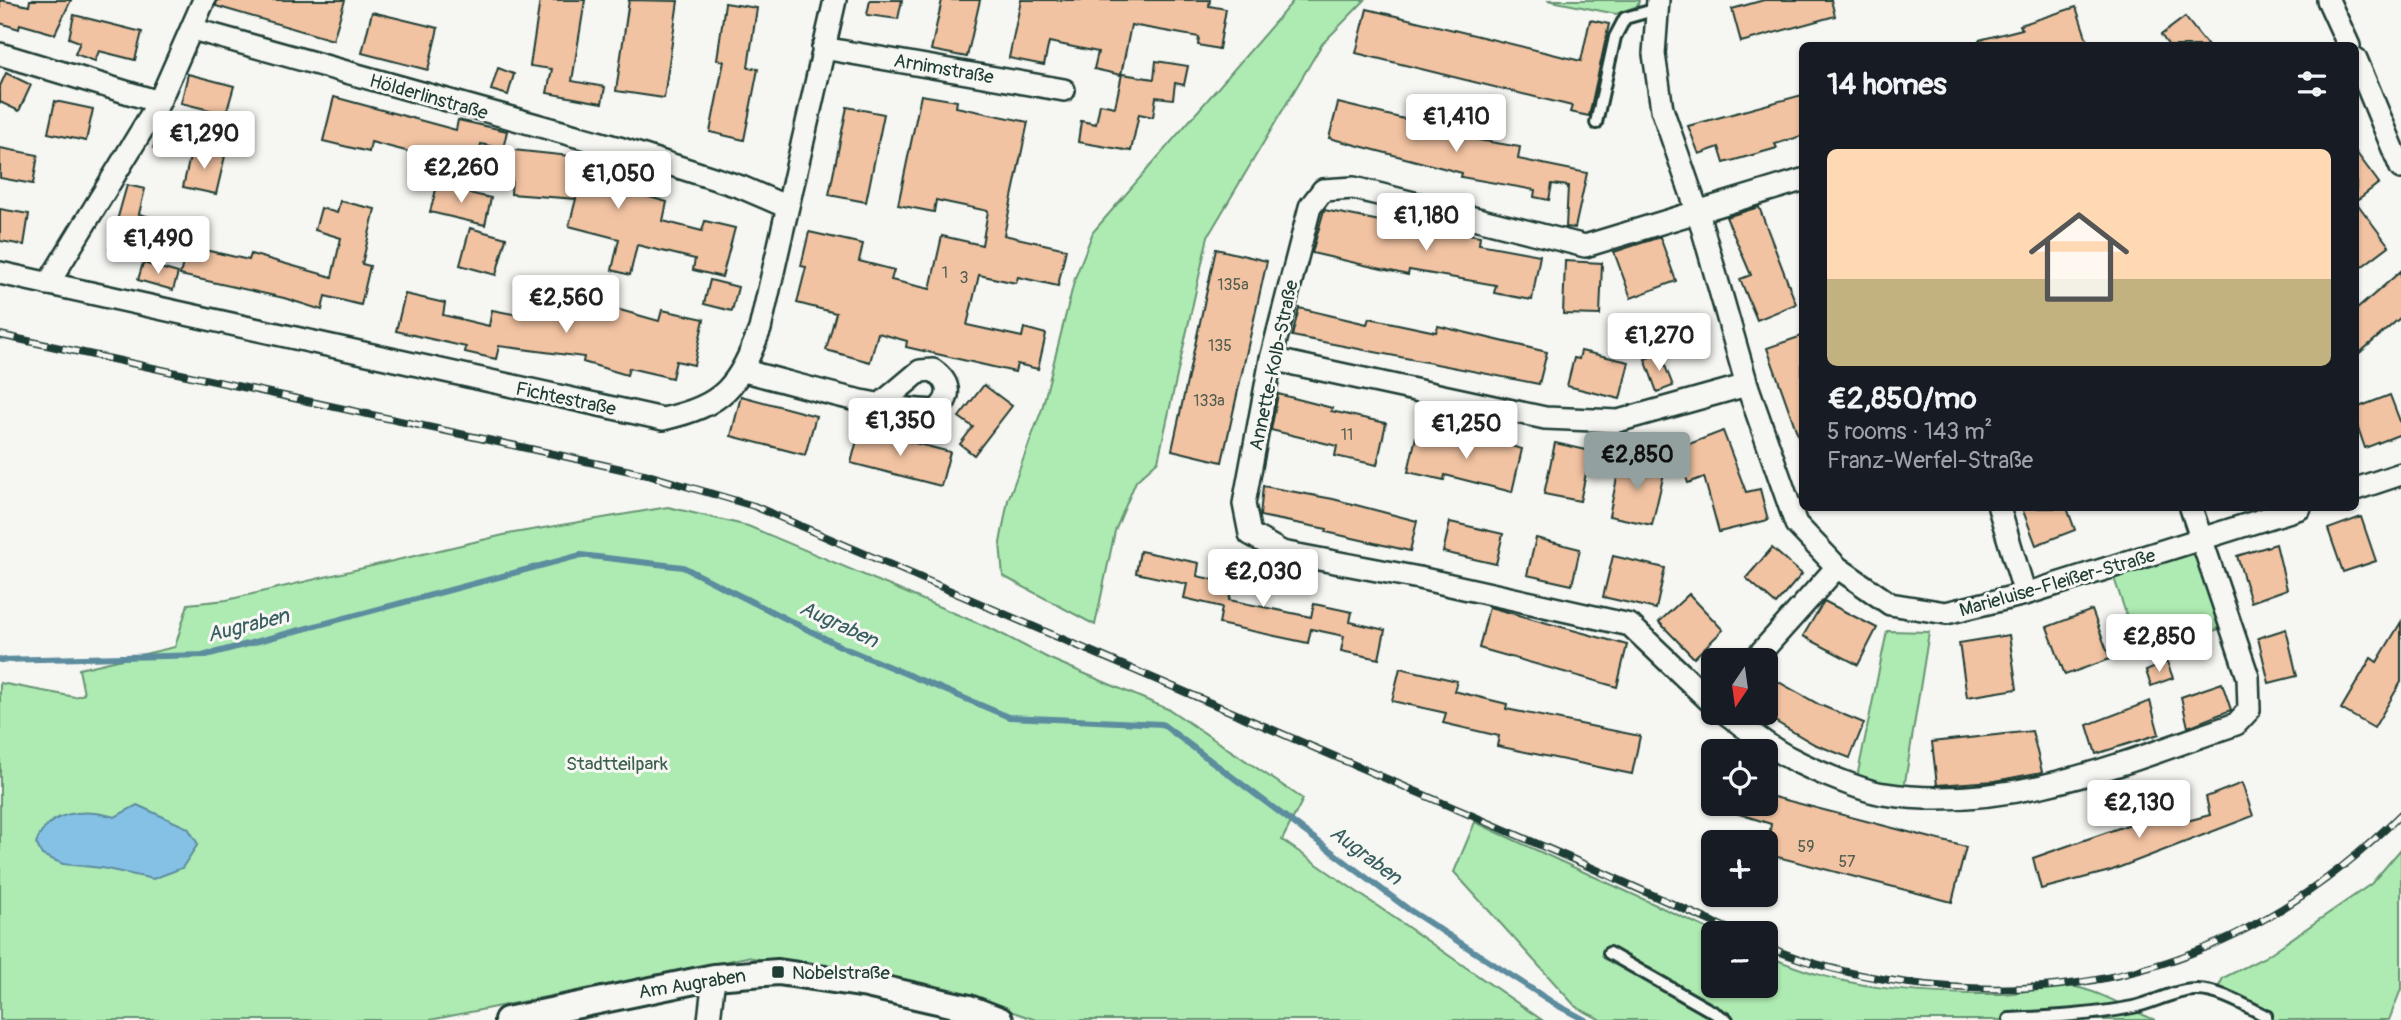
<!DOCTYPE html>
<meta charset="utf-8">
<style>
:root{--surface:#171b24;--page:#20242c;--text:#f1f3f6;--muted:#9ea1a6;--accent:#92a19f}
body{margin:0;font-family:Pangolin,sans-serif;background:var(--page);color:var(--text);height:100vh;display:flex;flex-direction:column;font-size:26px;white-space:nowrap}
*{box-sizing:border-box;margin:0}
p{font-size:23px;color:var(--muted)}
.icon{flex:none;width:38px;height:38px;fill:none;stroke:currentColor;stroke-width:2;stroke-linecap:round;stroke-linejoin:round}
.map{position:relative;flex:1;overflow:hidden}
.panel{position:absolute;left:1799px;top:42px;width:560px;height:469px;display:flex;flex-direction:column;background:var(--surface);border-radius:10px;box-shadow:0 2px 5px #0004}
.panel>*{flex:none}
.needle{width:46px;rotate:193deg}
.controls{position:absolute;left:1701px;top:648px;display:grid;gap:14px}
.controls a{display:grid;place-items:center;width:77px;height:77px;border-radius:10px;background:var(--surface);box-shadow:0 2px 5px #0004;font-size:35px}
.price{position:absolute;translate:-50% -60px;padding:0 16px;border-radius:7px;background:#fff;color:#222;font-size:23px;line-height:46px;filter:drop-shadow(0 2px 4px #0008)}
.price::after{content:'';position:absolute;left:50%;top:42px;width:21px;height:16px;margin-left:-10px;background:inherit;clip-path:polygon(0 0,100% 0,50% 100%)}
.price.selected{background:var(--accent);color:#111}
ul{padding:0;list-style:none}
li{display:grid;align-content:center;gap:14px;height:371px;padding:0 28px}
li span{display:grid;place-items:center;height:217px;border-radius:10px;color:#555}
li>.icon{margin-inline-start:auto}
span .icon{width:126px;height:126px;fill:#fffc;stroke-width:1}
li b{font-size:30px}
h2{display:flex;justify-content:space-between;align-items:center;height:84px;padding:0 28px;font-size:30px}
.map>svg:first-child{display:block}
</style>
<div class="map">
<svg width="2401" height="1020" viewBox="0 0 2401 1020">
<rect width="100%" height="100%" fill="#f6f6f2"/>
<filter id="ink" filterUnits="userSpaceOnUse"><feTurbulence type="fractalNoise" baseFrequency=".0143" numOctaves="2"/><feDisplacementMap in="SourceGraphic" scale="14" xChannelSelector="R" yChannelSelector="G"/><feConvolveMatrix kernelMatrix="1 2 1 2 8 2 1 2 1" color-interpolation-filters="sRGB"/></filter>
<g filter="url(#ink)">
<g fill="#aeebb2" stroke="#669473" stroke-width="2">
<polygon points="1294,0 1365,0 1322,44 1208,236 1158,461 1136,481 1115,531 1095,625 1003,576 1000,543 1008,500 1042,409 1075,278 1093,232"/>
<polygon points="1547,0 1639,0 1638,6 1616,14"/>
<polygon points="668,507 748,526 994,630 1048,658 1170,710 1303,799 1282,840 1542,1020 1036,1020 946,988 747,957 430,1020 0,1020 0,683 75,697 84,694 79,669 175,647 188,604 227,600 508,534"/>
<polygon points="2196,549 2219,629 2140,655 2113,575"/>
<polygon points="1887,631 1929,632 1902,801 1854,792"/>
<path d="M1475,822L1717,933H1713V985H1766V955C1839,989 1921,995 2001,994C2024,994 2053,983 2075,987C2102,992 2130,1010 2155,1020H1601L1576,1007L1454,872Z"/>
<polygon points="2401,849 2401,989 2389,1020 2269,1020 2219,986 2223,978 2265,957 2371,884"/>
</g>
<path fill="#85c1e4" stroke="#5c8c9e" stroke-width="2" d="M137,805L188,828L198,844L182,868L153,879L102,868L63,864L42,855L36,843C49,809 85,809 115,817Z"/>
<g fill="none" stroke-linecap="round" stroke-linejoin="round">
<polyline stroke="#5c8c9e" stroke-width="6" points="0,660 206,655 581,555 683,567 842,647 1009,717 1162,724 1408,909 1555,1004 1585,1020"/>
</g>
<g fill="#f2c3a2" stroke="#1f3d34" stroke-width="2">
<polygon points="0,0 29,6 30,0 71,0 55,34 20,24 19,29 0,23"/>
<polygon points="217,0 345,0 333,40 216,6"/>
<polygon points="540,0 585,0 572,81 605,87 602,103 547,93 552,69 530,66"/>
<polygon points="629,0 678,1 664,98 616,91"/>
<polygon points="870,0 902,0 898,19 867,15"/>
<polygon points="942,0 980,0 967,57 931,50"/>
<polygon points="1021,0 1210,0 1209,6 1226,9 1219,49 1198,45 1199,37 1131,25 1121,75 1094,69 1098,52 1049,42 1044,65 1009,58"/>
<polygon points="1764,0 1831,0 1835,16 1741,42 1732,9"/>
<polygon points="725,3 757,8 748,67 758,69 744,140 710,132 724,61 717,60"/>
<polygon points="2076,7 2089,46 1979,46 1979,40 2022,29 2020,25"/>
<polygon points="1367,9 1581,61 1590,20 1609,24 1589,116 1570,112 1572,106 1356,53"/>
<polygon points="372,12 438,28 428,70 362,53"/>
<polygon points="74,15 142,32 135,60 99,51 95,61 75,54 80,42 69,38"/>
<polygon points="2185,17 2208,46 2169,46 2161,35"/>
<polygon points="1156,61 1188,66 1184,85 1175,83 1173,99 1156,97 1153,117 1139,114 1131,151 1078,142 1081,121 1096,124 1100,104 1115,107 1122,74 1154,79"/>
<polygon points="498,68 514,74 508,95 491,90"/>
<polygon points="6,73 31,85 19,111 0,102 0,86"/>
<polygon points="188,74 234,86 226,114 181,103"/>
<polygon points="921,95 957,101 956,107 1028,122 1004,235 1066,249 1058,286 1018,277 1016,283 979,275 967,325 1022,337 1024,328 1046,334 1038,369 1017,364 1015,372 941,355 906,347 907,341 878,333 870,362 826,350 836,313 797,303 806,267 801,266 809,232 863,244 859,261 894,270 891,280 930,289 942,236 982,245 988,211 936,200 934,212 898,205"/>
<polygon points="1802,95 1802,136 1775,144 1777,148 1724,163 1719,147 1699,154 1688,126"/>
<polygon points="334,97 456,130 458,120 507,131 503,149 481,144 478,160 439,152 437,159 371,142 369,152 323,141"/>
<polygon points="55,101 93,109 86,141 48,133"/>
<polygon points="1338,103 1450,130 1449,135 1520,147 1518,159 1587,173 1575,228 1566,227 1568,186 1552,184 1549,200 1534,197 1535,190 1461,177 1462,173 1329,138"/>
<polygon points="847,107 884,114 866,202 829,195"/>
<polygon points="159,127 178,133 173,153 153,148"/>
<polygon points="0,148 38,155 33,184 0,178"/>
<polygon points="192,148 225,156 216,194 183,187"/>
<polygon points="513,150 570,156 613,166 609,182 622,185 621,189 667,202 663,221 702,231 705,221 735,228 722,277 693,270 695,259 637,245 630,275 612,270 619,239 569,226 576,199 511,194"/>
<polygon points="2356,152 2379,183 2356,201"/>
<polygon points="127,185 145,189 139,214 154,218 142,259 109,249"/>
<polygon points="437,186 491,198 485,225 430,212"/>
<polygon points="340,201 375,209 362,264 370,266 361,305 325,296 322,310 284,298 180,275 187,246 249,260 251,254 332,277 341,238 315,230 321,208 337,213"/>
<polygon points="2356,202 2389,246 2356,271"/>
<polygon points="1759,207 1796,304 1757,320 1740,279 1751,275 1726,217"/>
<polygon points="0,209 29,214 24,245 0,241"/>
<polygon points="1324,210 1441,233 1441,229 1480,236 1479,244 1540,255 1532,300 1494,293 1496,285 1409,270 1408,275 1312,253"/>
<polygon points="470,228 506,238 496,275 460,265"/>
<polygon points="1660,237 1676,281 1631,298 1614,252"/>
<polygon points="1216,249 1267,261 1222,462 1172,450"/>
<polygon points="1565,261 1602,263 1600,315 1563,314"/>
<polygon points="143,263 178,273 173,290 138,280"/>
<polygon points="2401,271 2401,317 2356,356 2356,310"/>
<polygon points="710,280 738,287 732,311 704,304"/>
<polygon points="405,294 445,303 443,315 489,326 492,310 529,317 531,305 584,313 588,301 659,321 662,310 704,319 694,365 676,361 672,378 629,368 627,375 583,362 584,357 499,346 496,359 465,352 466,347 396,331"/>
<polygon points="1299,308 1367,324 1369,318 1436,332 1438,326 1547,352 1539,384 1292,336"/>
<polygon points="1802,336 1802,441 1800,441 1767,348"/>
<polygon points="1581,351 1629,362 1620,399 1567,386 1574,358 1579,359"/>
<polygon points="1660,353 1673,386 1657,392 1645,359"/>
<polygon points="984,385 1012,406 974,455 960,444 973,427 959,417"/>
<polygon points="1278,394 1332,408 1331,411 1386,423 1377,465 1335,456 1337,446 1271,430"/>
<polygon points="2390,395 2401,424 2401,434 2365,448 2356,422 2356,408"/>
<polygon points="741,396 816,416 805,455 731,436"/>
<polygon points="860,429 950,452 941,486 851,463"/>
<polygon points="1723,431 1746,492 1760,489 1768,520 1719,532 1704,477 1688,483 1676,449"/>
<polygon points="1417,432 1482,447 1484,439 1522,449 1512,492 1445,475 1444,480 1408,472"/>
<polygon points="1555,443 1591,451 1580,501 1544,494"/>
<polygon points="1621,459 1665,469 1652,525 1609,516"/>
<polygon points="1263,486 1333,499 1417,521 1410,551 1326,532 1327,529 1260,516"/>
<polygon points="2022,508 2067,508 2075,530 2036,545"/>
<polygon points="2361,517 2376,561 2343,572 2328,529"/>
<polygon points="1450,522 1503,534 1496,564 1443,552"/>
<polygon points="1536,538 1580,549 1572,585 1527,575"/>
<polygon points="2276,544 2287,589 2251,602 2237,556"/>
<polygon points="1772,548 1802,574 1776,604 1746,578"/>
<polygon points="1140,551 1199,563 1197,576 1233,584 1229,600 1311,617 1314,604 1352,612 1350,622 1385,630 1379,659 1341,651 1344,636 1311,629 1308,643 1219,624 1222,607 1184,598 1187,584 1136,573"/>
<polygon points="1613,556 1665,568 1656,609 1603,597"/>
<polygon points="1689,594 1723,630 1694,658 1659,622"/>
<polygon points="1824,601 1877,628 1858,665 1803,636"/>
<polygon points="1489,607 1627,645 1617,687 1479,648"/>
<polygon points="2092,610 2110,659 2065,675 2047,627"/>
<polygon points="2401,622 2401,682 2374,728 2341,709 2371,658 2377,662"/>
<polygon points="2286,629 2297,676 2269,683 2258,638"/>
<polygon points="2009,635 2017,689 1967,697 1959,643"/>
<polygon points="2167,662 2173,678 2151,686 2146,671"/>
<polygon points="1400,668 1457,681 1454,691 1507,704 1506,709 1640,736 1632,774 1497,746 1499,736 1443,723 1446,713 1392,701"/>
<polygon points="1766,675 1820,705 1864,723 1850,758 1814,744 1766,716"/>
<polygon points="2222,683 2231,710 2188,727 2181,697"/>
<polygon points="2150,701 2159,734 2096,754 2087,725"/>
<polygon points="2032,731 2042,772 1995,781 1937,785 1932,742"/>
<polygon points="2242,783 2253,816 2110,871 2041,889 2033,858 2179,807 2183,822 2210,815 2206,797"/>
<polygon points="1766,795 1966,847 1952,902 1766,854 1771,824 1717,807 1718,803 1766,803"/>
</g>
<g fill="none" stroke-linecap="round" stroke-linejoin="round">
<g stroke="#1f3d34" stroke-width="16">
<g id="service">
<polyline points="1596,123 1615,37 1625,18 1657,9"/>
<polyline points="1609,953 1727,1020"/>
<path d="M2009,1019C2050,1017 2092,1015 2133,1007C2153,1003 2175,990 2195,990C2218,989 2246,1006 2266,1016L2265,1020"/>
</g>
</g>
<g stroke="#1f3d34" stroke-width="26">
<g id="minor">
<polyline points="1658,0 1654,54 1662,109 1698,213 1747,385 1796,524 1837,567 1890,604 1946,613 2025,594 2300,508"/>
<polyline points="2328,0 2349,46"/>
<polyline points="192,29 619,148 741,187 785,206"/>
<polyline points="823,48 1064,90"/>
<polyline points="0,54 159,102"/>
<polyline points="2356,59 2401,168"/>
<path d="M0,273L663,419C725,405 738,386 760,329L835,0"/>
<polyline points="48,284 159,102 204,0"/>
<polyline points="1271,359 1545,418 1618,421 1747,385"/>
<path d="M744,371C806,386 872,409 936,411C953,397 950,382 933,370L920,371L882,403"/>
<polyline points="2356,489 2401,474"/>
<polyline points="1999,508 2025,594"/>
<polyline points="1754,660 1837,567"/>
<polyline points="1713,704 1630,625 1419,578 1282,552 1250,534 1244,504 1271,359 1310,207 1323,190 1354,188 1585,246 1802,180"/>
<path d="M1724,712C1745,727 1767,747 1790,758C1810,769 1862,791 1884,794C2007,813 2123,763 2236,724L2249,710L2248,677L2191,508"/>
<polyline points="709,1020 714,977"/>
</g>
</g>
<g stroke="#1f3d34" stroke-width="30">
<polyline id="tertiary" points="507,1020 714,977 778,972 867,985 969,1008 1000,1020"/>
</g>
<use href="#service" stroke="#f6f6f2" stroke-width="10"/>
<use href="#minor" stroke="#f6f6f2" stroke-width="21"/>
<use href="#tertiary" stroke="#f6f6f2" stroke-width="24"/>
<g stroke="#1f3d34" stroke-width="8">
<g id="rail">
<polyline points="0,335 563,456 648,475 754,506 1570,858 1737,933"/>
<path d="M1766,946C1811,966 1859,976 1909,983C2100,1008 2265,950 2401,814"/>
</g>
</g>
<use href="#rail" stroke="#f6f6f2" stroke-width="5" stroke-dasharray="16" stroke-linecap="butt"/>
</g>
</g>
<rect fill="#1f3d34" stroke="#f6f6f2" stroke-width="2.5" x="771" y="965" width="14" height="14" rx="3.5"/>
<g text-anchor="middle" stroke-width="6" stroke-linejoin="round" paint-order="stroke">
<g font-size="16" fill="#545e50">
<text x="945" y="278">1</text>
<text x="964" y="283">3</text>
<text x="1233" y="290">135a</text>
<text x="1220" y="351">135</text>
<text x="1209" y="406">133a</text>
<text x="1347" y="440">11</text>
<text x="1806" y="852">59</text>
<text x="1847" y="867">57</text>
</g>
<g font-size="19" fill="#1f3d34" stroke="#f6f6f2">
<text transform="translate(944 68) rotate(10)" y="7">Arnimstraße</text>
<text transform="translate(429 96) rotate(16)" y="7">Hölderlinstraße</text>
<text transform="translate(1273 365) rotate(-78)" y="7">Annette-Kolb-Straße</text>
<text transform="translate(566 398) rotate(12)" y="7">Fichtestraße</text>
<text transform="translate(2057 582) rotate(-16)" y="7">Marieluise-Fleißer-Straße</text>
<text transform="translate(692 983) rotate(-9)" y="7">Am Augraben</text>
</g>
<g font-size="19" fill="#3c604d" stroke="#f6f6f2">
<text x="617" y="770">Stadtteilpark</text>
</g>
<g font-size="19" fill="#1f3d34" stroke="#f6f6f2" text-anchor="start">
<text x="792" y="979">Nobelstraße</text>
</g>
<g font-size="21" font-style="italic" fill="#385e60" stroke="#f6f6f2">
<text transform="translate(839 624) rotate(25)" y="7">Augraben</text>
<text transform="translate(248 625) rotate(-14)" y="7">Augraben</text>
<text transform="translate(1366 855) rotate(37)" y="7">Augraben</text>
</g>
</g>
</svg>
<div class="controls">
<a><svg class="needle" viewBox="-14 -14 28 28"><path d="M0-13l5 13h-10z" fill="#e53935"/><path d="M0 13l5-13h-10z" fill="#9ea1a6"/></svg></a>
<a><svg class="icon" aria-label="locate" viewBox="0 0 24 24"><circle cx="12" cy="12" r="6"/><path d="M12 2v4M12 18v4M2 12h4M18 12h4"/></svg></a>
<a>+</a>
<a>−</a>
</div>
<b class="price" style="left:1456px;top:154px">€1,410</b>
<b class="price" style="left:204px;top:171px">€1,290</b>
<b class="price" style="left:461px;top:205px">€2,260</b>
<b class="price" style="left:618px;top:211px">€1,050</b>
<b class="price" style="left:1426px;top:253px">€1,180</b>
<b class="price" style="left:158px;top:276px">€1,490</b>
<b class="price" style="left:566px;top:335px">€2,560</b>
<b class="price" style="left:1659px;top:373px">€1,270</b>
<b class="price" style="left:900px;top:458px">€1,350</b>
<b class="price" style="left:1466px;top:461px">€1,250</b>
<b class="price selected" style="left:1637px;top:492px">€2,850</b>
<b class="price" style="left:1263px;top:609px">€2,030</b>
<b class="price" style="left:2159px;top:674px">€2,850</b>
<b class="price" style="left:2139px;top:840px">€2,130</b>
<section class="panel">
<h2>14 homes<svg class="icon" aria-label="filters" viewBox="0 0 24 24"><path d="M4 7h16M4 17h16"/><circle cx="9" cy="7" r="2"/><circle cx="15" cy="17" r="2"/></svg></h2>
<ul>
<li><span style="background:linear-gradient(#ffd9b3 60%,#c2b280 0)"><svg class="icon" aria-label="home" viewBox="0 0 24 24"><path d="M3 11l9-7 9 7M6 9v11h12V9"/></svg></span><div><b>€2,850/mo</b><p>5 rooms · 143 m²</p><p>Franz-Werfel-Straße</p></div></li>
</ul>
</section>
</div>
